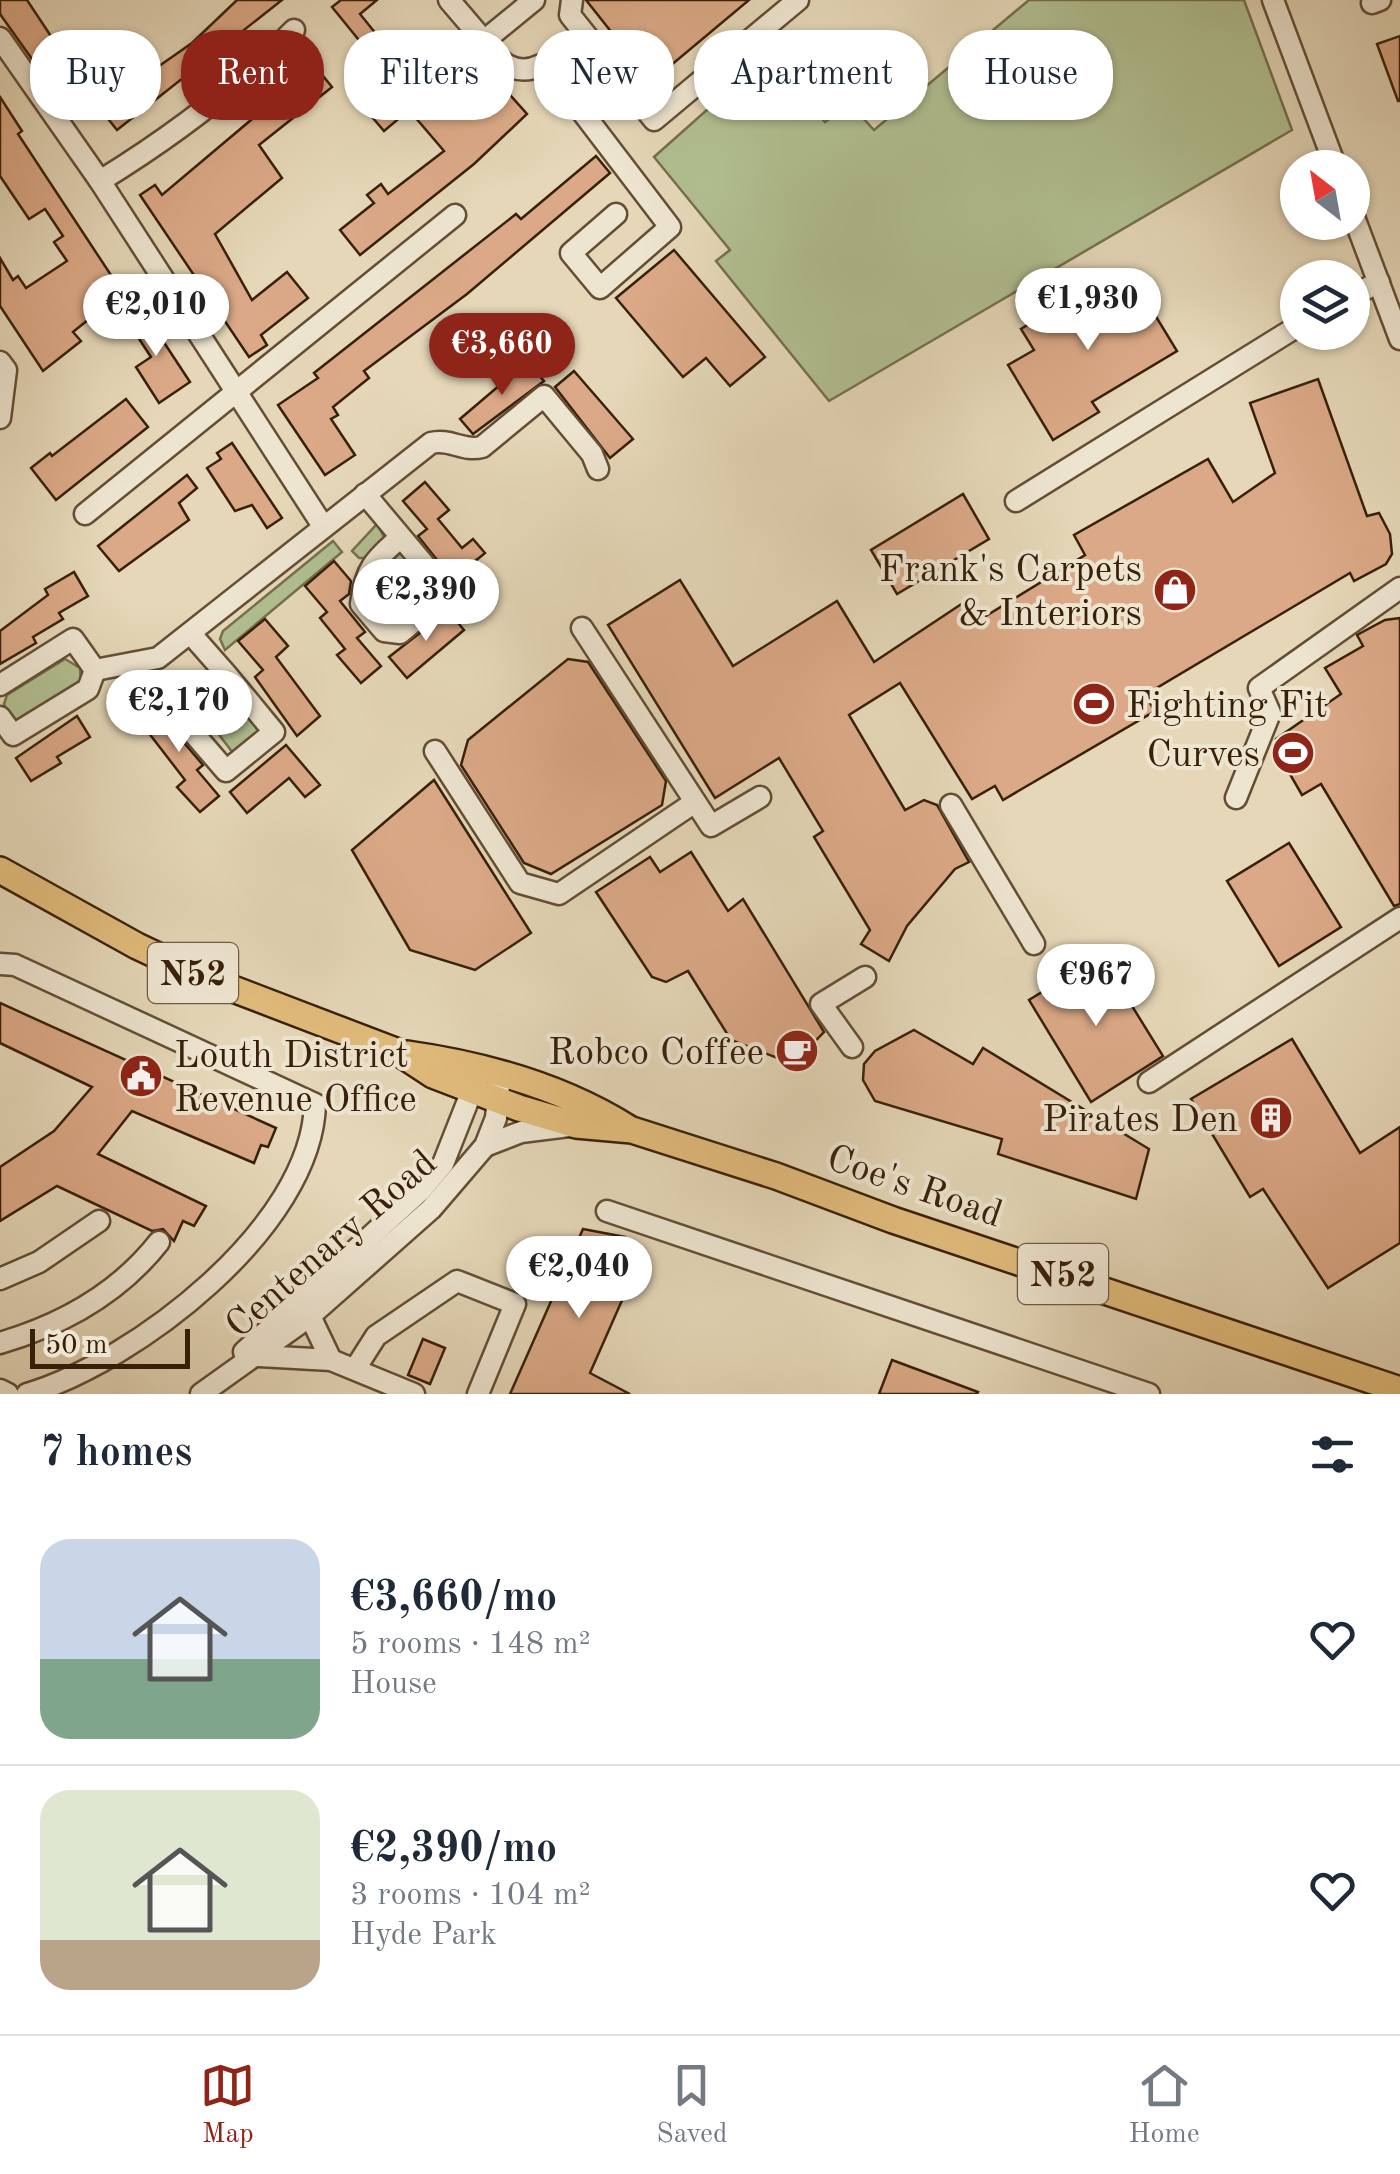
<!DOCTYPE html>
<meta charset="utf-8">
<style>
:root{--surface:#fff;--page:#f6f6f7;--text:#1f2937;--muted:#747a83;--line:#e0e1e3;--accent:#8f2418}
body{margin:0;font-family:"Old Standard TT",serif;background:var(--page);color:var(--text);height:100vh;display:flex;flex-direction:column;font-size:38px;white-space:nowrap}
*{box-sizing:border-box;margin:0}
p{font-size:32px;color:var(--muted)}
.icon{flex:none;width:55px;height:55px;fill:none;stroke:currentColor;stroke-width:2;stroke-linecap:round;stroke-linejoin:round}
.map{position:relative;height:1394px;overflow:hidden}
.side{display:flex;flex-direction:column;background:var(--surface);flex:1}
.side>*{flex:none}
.top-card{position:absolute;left:30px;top:30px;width:1340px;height:90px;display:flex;gap:20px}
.needle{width:65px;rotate:329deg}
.controls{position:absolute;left:1280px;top:150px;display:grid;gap:20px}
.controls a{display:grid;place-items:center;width:90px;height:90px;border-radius:50%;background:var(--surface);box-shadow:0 2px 8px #0004;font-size:50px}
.scale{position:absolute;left:30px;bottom:25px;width:160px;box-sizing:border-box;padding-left:10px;border:5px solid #382009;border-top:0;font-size:28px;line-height:35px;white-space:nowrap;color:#382009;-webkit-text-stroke:8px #eee5d1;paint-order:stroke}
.price{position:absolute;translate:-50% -85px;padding:0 22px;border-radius:35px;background:#fff;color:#222;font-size:32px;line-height:65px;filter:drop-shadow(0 2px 5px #0008)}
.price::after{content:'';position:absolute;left:50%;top:60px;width:30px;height:22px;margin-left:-15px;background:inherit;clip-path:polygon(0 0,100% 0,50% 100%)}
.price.selected{background:var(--accent);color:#fff}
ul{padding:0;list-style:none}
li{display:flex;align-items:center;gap:30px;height:250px;padding:0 40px}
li+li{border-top:2px solid var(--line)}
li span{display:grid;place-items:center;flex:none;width:280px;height:200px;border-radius:30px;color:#555}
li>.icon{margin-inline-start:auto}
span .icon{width:120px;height:120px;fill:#fffc;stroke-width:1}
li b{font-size:42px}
h2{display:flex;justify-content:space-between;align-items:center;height:120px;padding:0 40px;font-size:42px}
.tag{padding:0 35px;border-radius:40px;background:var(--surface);box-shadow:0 2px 8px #0004;font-size:35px;line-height:90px}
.tag.selected{background:var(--accent);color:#fff}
.tabs{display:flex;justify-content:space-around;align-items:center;height:140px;border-top:2px solid var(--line);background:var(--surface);font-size:28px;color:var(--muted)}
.tabs a{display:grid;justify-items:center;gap:5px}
.tabs .selected{color:var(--accent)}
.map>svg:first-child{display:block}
</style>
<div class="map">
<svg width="1400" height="1394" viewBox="0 0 1400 1394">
<rect width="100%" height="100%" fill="#e5d7b8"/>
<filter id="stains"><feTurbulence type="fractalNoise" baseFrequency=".002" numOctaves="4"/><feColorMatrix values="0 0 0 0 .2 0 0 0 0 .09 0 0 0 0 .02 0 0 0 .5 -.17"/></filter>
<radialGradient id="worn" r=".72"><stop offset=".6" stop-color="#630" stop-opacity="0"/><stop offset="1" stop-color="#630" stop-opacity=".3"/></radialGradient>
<g fill="#b1bf91" stroke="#74704d" stroke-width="2.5">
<polygon points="1029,0 1244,0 1292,130 829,401 716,261 730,250 654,157 718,100 730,116 784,77 825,122 850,104 874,130"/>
<polygon points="377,524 384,537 365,558 359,558 352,551"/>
<polygon points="333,541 342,552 225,650 220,639 223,631"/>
<polygon points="401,552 434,588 396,620 379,604 376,576"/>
<polygon points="65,659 80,668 81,685 17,723 11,722 4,704 7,695"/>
<polygon points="229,688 264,730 233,753 201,711"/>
</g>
<g fill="#dba987" stroke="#382009" stroke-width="2.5">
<polygon points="0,0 27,0 72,68 49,83 0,14"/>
<polygon points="237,0 282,0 117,130 74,76 92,64 116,96 192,43"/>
<polygon points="341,0 377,0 360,14 406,71 419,60 452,99 479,76 496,95 504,88 527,114 474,164 360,255 340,230 374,203 367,195 381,184 388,194 444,151 409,110 384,131 372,117 397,96 388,86 393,82 332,7"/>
<polygon points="586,0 749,0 651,82"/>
<polygon points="1400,36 1400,101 1398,101 1377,44"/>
<polygon points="315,66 332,87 259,145 282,178 215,234 252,300 287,272 308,298 261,335 267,345 249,357 140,195 155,185 162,195"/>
<polygon points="0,97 22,131 18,134 128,301 103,317 99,311 73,332 81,341 43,371 0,306 0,258 13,280 18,276 26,288 67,261 54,242 63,236 45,209 29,219 0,176"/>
<polygon points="596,156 610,173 467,294 364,371 369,378 333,407 338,415 331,419 355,455 325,475 278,405 318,378 314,373 516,214 521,219"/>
<polygon points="674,250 765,357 730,386 706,358 683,377 616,298"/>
<polygon points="1107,276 1120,297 1138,287 1177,351 1092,402 1099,412 1053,440 1008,365 1034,350 1021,329"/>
<polygon points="140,306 190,382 159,403 136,367 151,357 124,316"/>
<polygon points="527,362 544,381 473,434 460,419"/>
<polygon points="574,371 633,439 610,458 555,387"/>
<polygon points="1318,379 1367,516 1379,513 1390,534 1392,554 1386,564 1354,581 1350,573 1145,695 1155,711 1003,800 995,786 972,799 900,683 849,715 905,810 924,800 937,805 969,862 955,869 907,926 889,961 861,944 870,930 814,837 823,831 779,758 715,798 608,625 680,580 733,666 837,601 874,662 969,599 981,619 1085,555 1074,535 1208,459 1233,502 1275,473 1250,403"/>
<polygon points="126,399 148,427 56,500 31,468 50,453 52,456"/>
<polygon points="232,443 282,518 267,528 252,505 235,511 207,468 221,459 217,453"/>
<polygon points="187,475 197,488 179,503 189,520 119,571 98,546"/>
<polygon points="425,482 449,510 438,519 462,548 473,539 485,553 474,562 486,577 465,595 418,536 427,529 403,501"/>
<polygon points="963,494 989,539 897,594 871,550"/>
<polygon points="334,561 351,581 349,594 340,601 365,632 357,638 381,666 361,683 337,655 345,649 320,618 327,612 305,586"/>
<polygon points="74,572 88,596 59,613 63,619 33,637 36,643 0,664 0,631 48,595 45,589"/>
<polygon points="448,611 464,630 407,678 389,657"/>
<polygon points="1400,618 1400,904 1394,906 1321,784 1302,795 1276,750 1276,739 1341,694 1325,668 1363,646 1357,635 1385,620"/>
<polygon points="265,619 288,646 276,657 320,716 297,736 255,677 263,670 238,641"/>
<polygon points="568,659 588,662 666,781 662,805 551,874 524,863 461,765 468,740"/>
<polygon points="160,700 180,725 185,744 203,765 197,770 219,796 200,812 177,787 185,780 138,719"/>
<polygon points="77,716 90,737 57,757 61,763 31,781 16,758"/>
<polygon points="286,745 320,785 305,797 289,778 247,813 230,792"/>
<polygon points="434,780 531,933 475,970 410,950 352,850"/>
<polygon points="1289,843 1341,927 1279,966 1227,881"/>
<polygon points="691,852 728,911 743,899 824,1032 793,1064 731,1040 688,971 666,982 652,977 596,892 650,857 660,872"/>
<polygon points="1101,956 1163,1056 1091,1102 1029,1000"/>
<polygon points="0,1003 276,1128 268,1147 261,1145 254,1163 132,1111 98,1154 206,1206 194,1226 183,1221 174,1241 163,1229 152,1231 57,1186 0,1221 0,1167 54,1131 92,1087 0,1043"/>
<polygon points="914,1030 973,1064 983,1048 1149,1149 1136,1199 998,1154 1002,1139 875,1101 863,1080 864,1064 875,1051"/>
<polygon points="1292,1039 1360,1153 1400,1127 1400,1243 1328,1288 1263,1189 1250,1197 1191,1099"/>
<polygon points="583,1229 625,1237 618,1254 638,1264 590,1373 630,1394 510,1394"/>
<polygon points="423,1339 445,1348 430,1384 408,1375"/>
<polygon points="892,1360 978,1392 977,1394 879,1394"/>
</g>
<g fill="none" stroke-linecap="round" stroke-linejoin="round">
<g stroke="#634e35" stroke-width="25">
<g id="minor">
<polyline points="449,0 484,41"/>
<path d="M534,0L484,41C498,61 515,78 541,65L551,71L670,227L600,288L571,253L616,214"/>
<polyline points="572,0 570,15 654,120 798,0"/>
<polyline points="1273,0 1336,168"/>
<polyline points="1372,3 1380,0"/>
<polyline points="0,38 100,181 323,526"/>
<path d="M100,181C170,138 236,89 294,30"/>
<polyline points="1352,212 1400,339"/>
<polyline points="1352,296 1379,282"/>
<polyline points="0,362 6,370 0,418"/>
<path d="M365,494L448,593L400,633L384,631L361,604C365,569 375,559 401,537"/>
<polyline points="1016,501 1298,326"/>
<polyline points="85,514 455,215"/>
<polyline points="582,628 711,826 760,797"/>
<polyline points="191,634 227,675 190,703 195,735 226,771 274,732 227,675"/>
<path d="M95,670L158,658L431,443C450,438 463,452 482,447L544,396L592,454L598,469"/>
<polyline points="0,685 73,639 95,670"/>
<polyline points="0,717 13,735 88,689 95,670"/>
<polyline points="435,751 520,883 559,894 695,802"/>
<polyline points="1236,798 1270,713 1259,688 1400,588"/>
<polyline points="951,805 1034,944"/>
<path d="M0,964L15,965L315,1104C312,1227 135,1362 27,1394"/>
<polyline points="852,1047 821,1004 865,977"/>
<polyline points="1149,1082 1400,918"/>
<polyline points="485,1146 521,1132 569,1126"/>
<polyline points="607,1211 1149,1394"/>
<polyline points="0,1279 39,1262 99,1221"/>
<polyline points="310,1316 331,1360"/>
<path d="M0,1343C61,1325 119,1293 159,1242"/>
<polyline points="244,1352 421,1190 443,1164 477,1078"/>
<polyline points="259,1356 331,1360 414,1394"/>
<polyline points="355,1369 376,1336 457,1281 515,1304 478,1394"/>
<polyline points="0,1390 8,1394"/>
<polyline points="201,1394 310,1316 431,1209 485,1146 496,1118 499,1085"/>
</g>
</g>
<g stroke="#382009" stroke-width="30">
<g id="major">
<polyline points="0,870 137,946 207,979 398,1052 433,1075 519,1108 576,1125 632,1130 776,1176 893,1220 1400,1390"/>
<path d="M407,1054C485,1065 561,1086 628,1128"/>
</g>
</g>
<use href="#minor" stroke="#eee5d1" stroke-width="20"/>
<use href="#major" stroke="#e2bc7c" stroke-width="25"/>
</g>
<defs>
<g id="shop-disc" transform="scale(2.25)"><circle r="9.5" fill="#8f2418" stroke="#eee5d1"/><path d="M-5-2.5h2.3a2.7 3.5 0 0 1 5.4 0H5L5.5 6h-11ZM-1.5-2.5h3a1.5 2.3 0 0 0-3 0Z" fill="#fff"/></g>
<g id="stadium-disc" transform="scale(2.25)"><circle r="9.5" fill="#8f2418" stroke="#eee5d1"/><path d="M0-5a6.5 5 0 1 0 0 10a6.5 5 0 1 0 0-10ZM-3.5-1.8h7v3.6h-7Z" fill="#fff"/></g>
<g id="cafe-disc" transform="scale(2.25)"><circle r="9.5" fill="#8f2418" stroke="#eee5d1"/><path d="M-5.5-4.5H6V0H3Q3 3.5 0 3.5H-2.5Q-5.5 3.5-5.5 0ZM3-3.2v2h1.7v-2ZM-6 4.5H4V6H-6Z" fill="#fff"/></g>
<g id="civic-disc" transform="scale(2.25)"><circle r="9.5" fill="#8f2418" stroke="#eee5d1"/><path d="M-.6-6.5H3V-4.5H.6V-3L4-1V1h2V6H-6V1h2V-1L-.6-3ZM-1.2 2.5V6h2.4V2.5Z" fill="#fff"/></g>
<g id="building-disc" transform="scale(2.25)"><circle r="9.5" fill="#8f2418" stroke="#eee5d1"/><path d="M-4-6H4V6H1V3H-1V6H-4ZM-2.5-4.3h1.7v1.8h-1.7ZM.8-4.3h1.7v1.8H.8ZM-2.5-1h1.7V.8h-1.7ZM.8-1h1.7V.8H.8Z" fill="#fff"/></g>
</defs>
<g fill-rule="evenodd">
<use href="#shop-disc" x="1175" y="590"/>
<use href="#stadium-disc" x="1094" y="704"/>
<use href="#stadium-disc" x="1293" y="753"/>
<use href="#cafe-disc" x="797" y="1051"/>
<use href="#civic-disc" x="141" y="1076"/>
<use href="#building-disc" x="1271" y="1118"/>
</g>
<g text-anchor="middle" stroke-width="8" stroke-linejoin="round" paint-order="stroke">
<g fill="#eee5d1" stroke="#6f5b45" stroke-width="2.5">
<rect x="148" y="943" width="90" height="60" rx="8"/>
<rect x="1018" y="1244" width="90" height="60" rx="8"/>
</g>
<g font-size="35" font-weight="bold" fill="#382009">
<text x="193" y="985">N52</text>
<text x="1063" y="1286">N52</text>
</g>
<g font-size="38" fill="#382009" stroke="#eee5d1" text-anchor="end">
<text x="1142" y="581">Frank's Carpets<tspan x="1142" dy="44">&amp; Interiors</tspan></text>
<text x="1126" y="717" text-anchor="start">Fighting Fit</text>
<text x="1260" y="766">Curves</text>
<text x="764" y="1064">Robco Coffee</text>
<text x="174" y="1067" text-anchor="start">Louth District<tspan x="174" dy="44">Revenue Office</tspan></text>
<text x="1238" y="1131">Pirates Den</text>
</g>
<g font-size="38" fill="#382009" stroke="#eee5d1">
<text transform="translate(915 1185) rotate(19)" y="13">Coe's Road</text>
<text transform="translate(330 1243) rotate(-41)" y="13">Centenary Road</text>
</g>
</g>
<rect width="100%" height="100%" filter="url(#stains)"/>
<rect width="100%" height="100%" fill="url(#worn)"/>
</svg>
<div class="controls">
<a><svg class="needle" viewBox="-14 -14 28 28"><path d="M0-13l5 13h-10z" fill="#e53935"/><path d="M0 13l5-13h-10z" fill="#747a83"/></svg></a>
<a><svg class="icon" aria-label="layers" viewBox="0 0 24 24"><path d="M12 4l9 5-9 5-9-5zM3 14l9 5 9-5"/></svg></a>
</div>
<div class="scale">50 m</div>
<b class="price" style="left:1088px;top:353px">€1,930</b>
<b class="price" style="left:156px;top:359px">€2,010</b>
<b class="price selected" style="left:502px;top:398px">€3,660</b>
<b class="price" style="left:426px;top:644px">€2,390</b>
<b class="price" style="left:179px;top:755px">€2,170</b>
<b class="price" style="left:1096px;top:1029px">€967</b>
<b class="price" style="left:579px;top:1321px">€2,040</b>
<div class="top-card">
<a class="tag">Buy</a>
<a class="tag selected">Rent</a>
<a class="tag">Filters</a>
<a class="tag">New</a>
<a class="tag">Apartment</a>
<a class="tag">House</a>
</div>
</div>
<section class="side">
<h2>7 homes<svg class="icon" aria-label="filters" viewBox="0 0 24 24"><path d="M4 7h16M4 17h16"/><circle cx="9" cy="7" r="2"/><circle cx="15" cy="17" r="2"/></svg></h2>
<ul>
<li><span style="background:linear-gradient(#c9d6e8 60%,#7fa58c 0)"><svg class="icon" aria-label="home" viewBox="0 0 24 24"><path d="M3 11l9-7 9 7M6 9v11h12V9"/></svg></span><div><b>€3,660/mo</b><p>5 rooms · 148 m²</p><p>House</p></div><svg class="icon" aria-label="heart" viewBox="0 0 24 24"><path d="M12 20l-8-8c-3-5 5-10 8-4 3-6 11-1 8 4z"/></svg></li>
<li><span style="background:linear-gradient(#dfe7d0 75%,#b9a48a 0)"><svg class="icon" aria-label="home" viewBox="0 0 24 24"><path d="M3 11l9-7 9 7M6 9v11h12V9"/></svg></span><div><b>€2,390/mo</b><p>3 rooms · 104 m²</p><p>Hyde Park</p></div><svg class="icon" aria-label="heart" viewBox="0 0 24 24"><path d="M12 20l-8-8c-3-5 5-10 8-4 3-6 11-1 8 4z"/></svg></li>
</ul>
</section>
<nav class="tabs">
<a class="selected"><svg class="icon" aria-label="map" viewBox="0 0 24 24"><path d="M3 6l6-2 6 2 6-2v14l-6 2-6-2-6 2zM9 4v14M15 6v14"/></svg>Map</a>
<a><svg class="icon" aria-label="saved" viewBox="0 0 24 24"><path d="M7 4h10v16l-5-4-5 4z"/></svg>Saved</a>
<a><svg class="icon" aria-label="home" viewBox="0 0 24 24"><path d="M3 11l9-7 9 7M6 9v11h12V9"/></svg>Home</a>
</nav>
